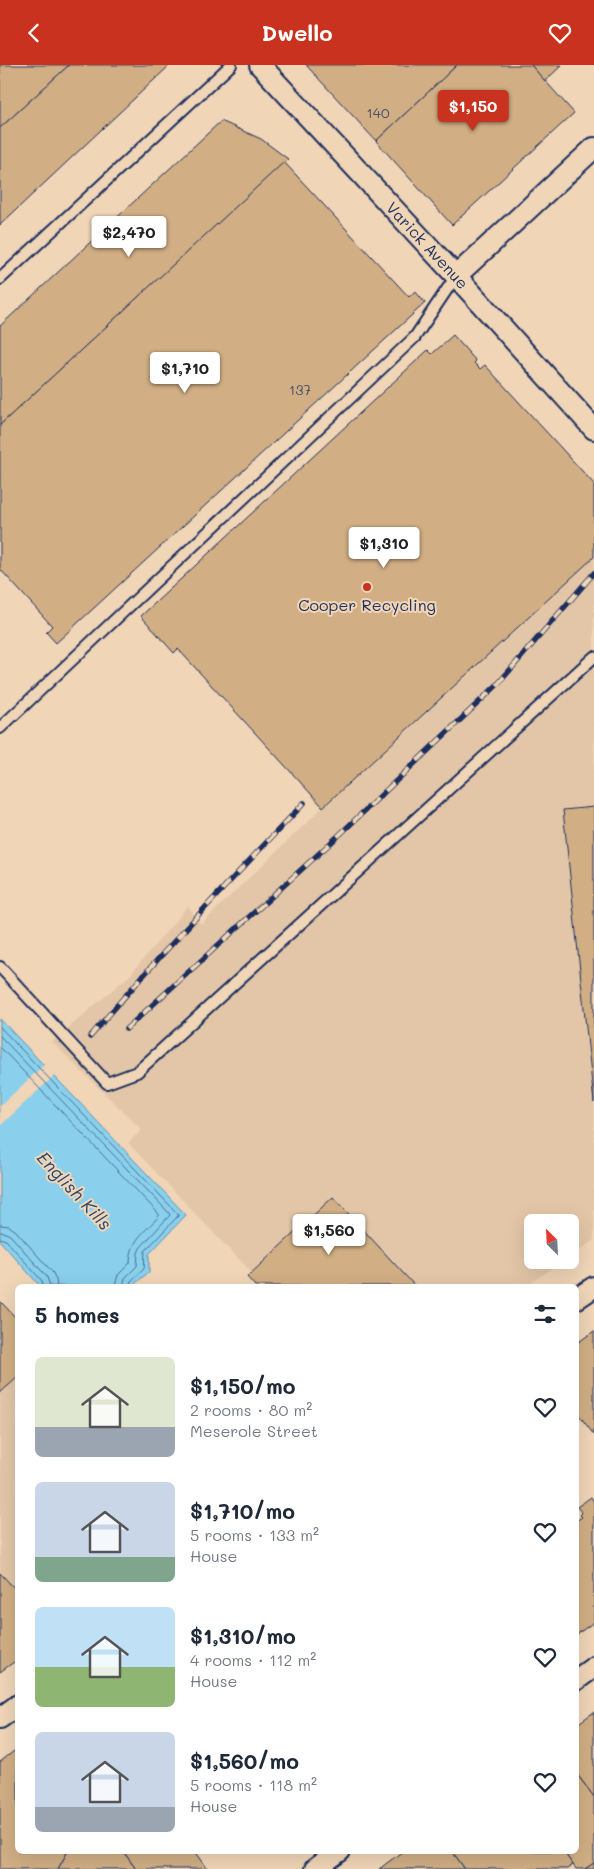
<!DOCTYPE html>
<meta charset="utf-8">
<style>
:root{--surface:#fff;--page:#f6f6f7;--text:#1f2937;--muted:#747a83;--accent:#c8321e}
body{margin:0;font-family:Mali,sans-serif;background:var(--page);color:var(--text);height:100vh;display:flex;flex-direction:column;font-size:19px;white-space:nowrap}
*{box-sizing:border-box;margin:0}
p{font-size:16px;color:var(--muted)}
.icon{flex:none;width:28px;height:28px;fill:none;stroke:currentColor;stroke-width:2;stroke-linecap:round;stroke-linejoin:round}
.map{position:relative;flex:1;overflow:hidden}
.side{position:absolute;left:15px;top:1219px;width:564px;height:570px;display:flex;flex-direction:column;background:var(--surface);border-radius:8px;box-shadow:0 5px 20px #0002}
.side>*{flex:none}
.needle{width:32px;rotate:336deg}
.fabs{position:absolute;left:524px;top:1149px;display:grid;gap:10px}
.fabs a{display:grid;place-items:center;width:55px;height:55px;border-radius:8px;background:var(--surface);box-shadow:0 5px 20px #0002;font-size:25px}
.price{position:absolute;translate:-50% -42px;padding:0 11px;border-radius:5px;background:#fff;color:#222;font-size:16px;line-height:32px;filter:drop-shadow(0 1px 2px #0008)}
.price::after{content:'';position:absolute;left:50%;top:30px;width:15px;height:11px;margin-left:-8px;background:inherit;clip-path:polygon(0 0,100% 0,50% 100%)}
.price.active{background:var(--accent);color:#fff}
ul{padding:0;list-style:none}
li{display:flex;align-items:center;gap:15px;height:125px;padding:0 20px}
li span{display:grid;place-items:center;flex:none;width:140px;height:100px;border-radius:8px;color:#555}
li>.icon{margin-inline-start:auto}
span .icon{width:60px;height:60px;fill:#fffc;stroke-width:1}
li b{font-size:21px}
h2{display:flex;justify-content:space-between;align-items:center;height:60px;padding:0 20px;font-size:21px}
header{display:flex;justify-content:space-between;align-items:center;height:65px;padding:0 20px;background:var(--accent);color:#fff;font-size:22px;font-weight:800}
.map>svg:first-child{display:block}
</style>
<header><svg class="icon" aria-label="back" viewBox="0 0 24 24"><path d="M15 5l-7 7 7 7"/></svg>Dwello<svg class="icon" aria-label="heart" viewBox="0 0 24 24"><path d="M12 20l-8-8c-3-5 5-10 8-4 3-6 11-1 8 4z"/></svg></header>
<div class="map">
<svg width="594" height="1804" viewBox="0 0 594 1804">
<rect width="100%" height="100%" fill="#f0d5b7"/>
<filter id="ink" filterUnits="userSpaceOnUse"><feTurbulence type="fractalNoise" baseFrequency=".02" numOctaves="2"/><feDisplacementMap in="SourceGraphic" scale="10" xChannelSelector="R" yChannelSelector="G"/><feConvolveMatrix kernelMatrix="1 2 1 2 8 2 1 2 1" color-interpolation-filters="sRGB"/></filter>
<g filter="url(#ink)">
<g fill="#e3c6a7">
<polygon points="594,492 594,742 563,746 594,1038 594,1175 570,1192 570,1158 532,1158 532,1195 565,1195 526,1221 415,1221 333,1133 251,1207 128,1078 142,1065 52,977 130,910 188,841 201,859 323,742"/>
<polygon points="17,1312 17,1527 0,1508 0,1328"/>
</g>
<polygon fill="#8ad0ec" stroke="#5e90b3" points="0,954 186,1150 149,1189 149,1207 132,1221 40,1221 0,1176"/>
<polygon fill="#f0d5b7" points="45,999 55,1010 0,1061 0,1041"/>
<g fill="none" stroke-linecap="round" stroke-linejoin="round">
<g stroke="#476f97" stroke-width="1">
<polyline points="0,962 178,1149 178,1151 145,1186 144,1204 131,1216 129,1221"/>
<polyline points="0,971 170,1149 169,1151 140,1183 138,1188 137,1201 125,1213 123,1221"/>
<path d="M0,982L159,1149V1151C144,1168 131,1174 130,1198L118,1210L115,1221"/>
<polyline points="0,1160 9,1161 16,1166 53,1208 56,1215 57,1221"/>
<polyline points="0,1167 6,1168 11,1171 47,1212 50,1221"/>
<polyline points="0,1173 6,1175 42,1216 43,1221"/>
</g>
</g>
<g fill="#d1ae84" stroke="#1b2f5e">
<polygon points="0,0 69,0 0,63"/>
<polygon points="69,0 170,0 0,160 0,63"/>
<polygon points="306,0 457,0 376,76"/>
<polygon points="457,0 531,0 574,48 452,160 376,76"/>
<polygon points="531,0 562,0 545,16"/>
<polygon points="221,56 261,74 288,94 0,360 0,261"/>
<polygon points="284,97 409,232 415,226 425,238 56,578 46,567 52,561 0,504 0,360"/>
<polygon points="453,270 476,296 474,298 480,304 485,300 594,419 594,492 323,742 178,584 174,588 141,551 428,285 432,289"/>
<polygon points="594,742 594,1038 563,745"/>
<polygon points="333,1132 415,1221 255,1221 247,1212"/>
<polygon points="0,1236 18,1255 18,1312 0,1328"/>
<polygon points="594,1266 594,1370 576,1346 576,1279"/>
<polygon points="591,1432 594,1437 594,1557 576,1570 576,1456 582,1452 580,1450 582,1448 577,1442"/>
<polygon points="0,1508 18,1527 18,1594 0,1607"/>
<polygon points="594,1647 594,1732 576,1708 576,1660"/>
<polygon points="14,1686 18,1691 18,1786 68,1786 58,1804 0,1804 0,1697"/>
<polygon points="576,1708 594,1732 594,1798 585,1804 576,1804 563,1786 576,1786"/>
<polygon points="68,1786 123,1786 136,1804 58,1804"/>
<polygon points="123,1786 195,1786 208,1804 136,1804"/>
<polygon points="403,1786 452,1786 465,1804 379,1804"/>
<polygon points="452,1786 563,1786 573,1800 567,1804 465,1804"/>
<polygon points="594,1798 594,1804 585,1804"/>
</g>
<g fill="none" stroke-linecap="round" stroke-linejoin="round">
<g stroke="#1b2f5e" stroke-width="14">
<g id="lane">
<polyline points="0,214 231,0"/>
<polyline points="0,663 415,272 456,211"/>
<polyline points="0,902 107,1018 137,1007 594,592"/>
</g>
</g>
<g stroke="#1b2f5e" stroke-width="24">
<g id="street">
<path id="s1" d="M260,0L456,211L594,364"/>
<polyline points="456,211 594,83"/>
<polyline points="576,1234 594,1222"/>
<polyline points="576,1615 594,1602"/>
<polyline points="0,1653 18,1640"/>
<polyline points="315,1804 340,1786"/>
</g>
</g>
<use href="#lane" stroke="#f0d5b7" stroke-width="10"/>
<use href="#street" stroke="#f0d5b7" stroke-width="20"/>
<g stroke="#1b2f5e" stroke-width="5.5">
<g id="rail">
<polyline points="126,964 336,773 497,620 594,508"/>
<path d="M90,972C158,891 231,815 304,738"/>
</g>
</g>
<use href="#rail" stroke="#f0d5b7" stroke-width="4" stroke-dasharray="11" stroke-linecap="butt"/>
</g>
</g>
<circle fill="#c8321e" stroke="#f0d5b7" stroke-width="2" cx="367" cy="522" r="5"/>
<g text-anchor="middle" stroke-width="4" stroke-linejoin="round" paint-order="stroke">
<g font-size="14" fill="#484f68">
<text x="378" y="53">140</text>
<text x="300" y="330">137</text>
</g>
<g font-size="16" fill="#1b2f5e" stroke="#f0d5b7">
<text dy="6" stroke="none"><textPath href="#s1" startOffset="246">Varick Avenue</textPath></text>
</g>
<g font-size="16" fill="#1b2f5e" stroke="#f0d5b7">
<text x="367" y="546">Cooper Recycling</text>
</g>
<g font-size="18" font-style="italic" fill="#2c4773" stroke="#f0d5b7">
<text transform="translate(74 1126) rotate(47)" y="6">English Kills</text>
</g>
</g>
</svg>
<div class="fabs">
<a><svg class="needle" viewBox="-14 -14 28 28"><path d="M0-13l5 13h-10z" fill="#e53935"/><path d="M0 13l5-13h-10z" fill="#747a83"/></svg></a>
</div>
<b class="price active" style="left:473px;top:67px">$1,150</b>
<b class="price" style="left:129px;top:193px">$2,470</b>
<b class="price" style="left:185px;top:329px">$1,710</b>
<b class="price" style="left:384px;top:504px">$1,310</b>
<b class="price" style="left:329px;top:1191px">$1,560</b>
<section class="side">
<h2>5 homes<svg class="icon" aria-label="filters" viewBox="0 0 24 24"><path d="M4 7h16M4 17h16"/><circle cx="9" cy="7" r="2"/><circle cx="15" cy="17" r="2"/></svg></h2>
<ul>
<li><span style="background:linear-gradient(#dfe7d0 70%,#9aa5b1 0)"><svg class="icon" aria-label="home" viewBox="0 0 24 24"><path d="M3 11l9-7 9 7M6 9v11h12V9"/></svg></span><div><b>$1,150/mo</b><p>2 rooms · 80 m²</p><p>Meserole Street</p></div><svg class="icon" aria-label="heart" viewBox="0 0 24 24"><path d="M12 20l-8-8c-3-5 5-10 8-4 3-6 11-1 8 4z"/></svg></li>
<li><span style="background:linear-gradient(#c9d6e8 75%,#7fa58c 0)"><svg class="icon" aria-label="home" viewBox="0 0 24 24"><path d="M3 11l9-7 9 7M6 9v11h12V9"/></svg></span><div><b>$1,710/mo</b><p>5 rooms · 133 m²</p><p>House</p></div><svg class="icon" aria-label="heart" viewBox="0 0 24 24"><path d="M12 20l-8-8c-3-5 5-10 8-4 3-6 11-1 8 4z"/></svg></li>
<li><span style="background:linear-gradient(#bfe0f5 60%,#8fb573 0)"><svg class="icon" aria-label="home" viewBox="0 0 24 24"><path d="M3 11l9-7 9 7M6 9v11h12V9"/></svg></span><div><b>$1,310/mo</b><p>4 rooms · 112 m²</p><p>House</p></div><svg class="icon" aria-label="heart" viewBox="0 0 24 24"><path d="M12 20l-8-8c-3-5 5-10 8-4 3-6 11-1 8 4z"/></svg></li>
<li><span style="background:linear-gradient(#c9d6e8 75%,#9aa5b1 0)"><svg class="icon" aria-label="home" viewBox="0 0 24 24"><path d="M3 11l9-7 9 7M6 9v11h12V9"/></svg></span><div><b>$1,560/mo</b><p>5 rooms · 118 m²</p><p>House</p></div><svg class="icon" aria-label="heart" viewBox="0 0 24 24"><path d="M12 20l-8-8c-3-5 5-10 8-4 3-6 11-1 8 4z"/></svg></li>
</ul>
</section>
</div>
